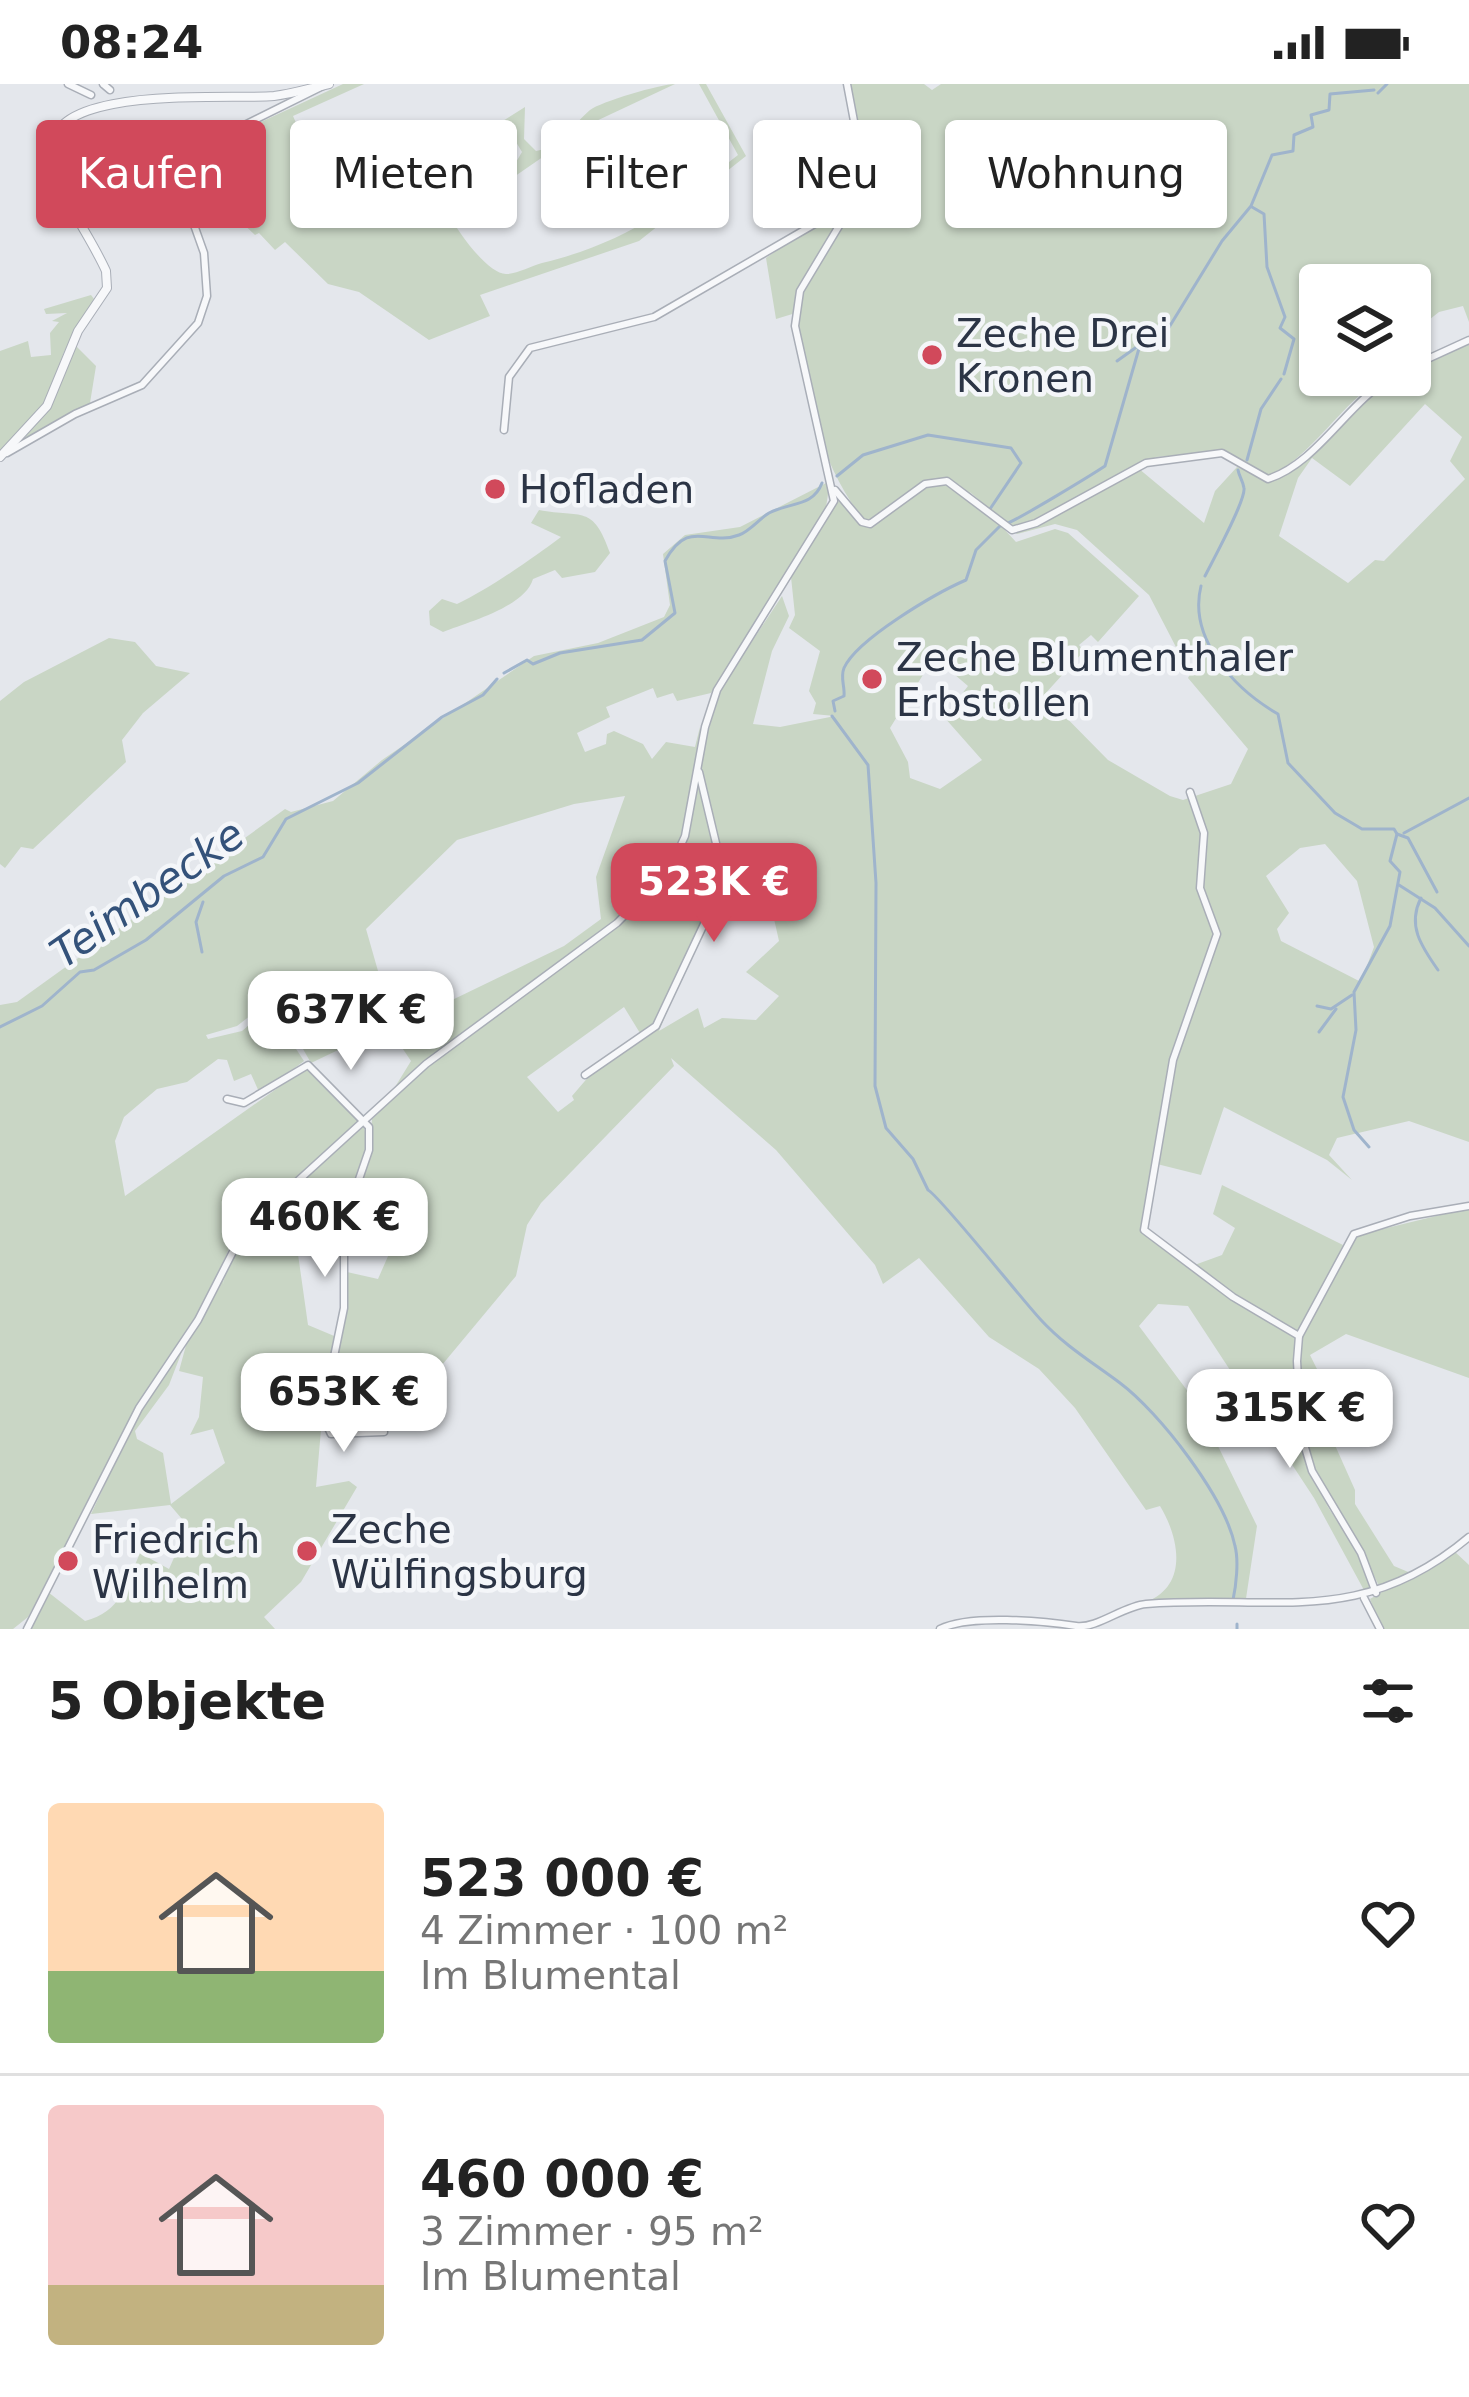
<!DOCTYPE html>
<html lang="de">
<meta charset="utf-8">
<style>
:root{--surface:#fff;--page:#f6f6f6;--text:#222;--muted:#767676;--line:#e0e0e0;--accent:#d1495b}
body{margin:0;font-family:"DejaVu Sans",sans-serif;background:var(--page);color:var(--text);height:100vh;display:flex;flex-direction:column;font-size:45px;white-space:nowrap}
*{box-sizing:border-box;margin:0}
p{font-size:39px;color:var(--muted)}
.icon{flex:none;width:66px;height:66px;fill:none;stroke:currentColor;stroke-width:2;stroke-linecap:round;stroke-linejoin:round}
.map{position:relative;height:1545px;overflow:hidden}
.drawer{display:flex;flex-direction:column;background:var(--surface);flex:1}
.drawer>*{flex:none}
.top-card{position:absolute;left:36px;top:36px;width:1398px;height:108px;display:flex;gap:24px}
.buttons{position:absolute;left:1299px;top:180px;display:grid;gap:24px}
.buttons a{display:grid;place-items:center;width:132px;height:132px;border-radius:12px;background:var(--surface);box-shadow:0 3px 9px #0004;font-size:60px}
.price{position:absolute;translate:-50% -102px;padding:0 27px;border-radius:24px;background:#fff;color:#222;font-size:39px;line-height:78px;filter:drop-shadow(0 3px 6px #0008)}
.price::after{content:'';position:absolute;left:50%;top:72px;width:36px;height:27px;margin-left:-18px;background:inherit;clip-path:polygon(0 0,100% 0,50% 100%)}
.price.selected{background:var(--accent);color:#fff}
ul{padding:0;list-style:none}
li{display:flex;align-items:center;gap:36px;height:300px;padding:0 48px}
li+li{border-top:3px solid var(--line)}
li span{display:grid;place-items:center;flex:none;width:336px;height:240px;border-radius:12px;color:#555}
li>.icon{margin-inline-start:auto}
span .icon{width:144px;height:144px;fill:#fffc;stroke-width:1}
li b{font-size:51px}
h2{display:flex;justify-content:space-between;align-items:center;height:144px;padding:0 48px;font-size:51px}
.tag{padding:0 42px;border-radius:12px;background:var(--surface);box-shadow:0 3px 9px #0004;font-size:42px;line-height:108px}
.tag.selected{background:var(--accent);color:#fff}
.status{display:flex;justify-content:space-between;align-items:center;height:84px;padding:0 60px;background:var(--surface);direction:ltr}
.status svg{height:33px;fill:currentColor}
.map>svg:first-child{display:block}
</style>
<div class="status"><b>08:24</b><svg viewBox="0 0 49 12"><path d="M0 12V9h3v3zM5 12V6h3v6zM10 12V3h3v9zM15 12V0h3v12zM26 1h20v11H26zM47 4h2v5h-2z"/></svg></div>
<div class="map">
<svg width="1469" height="1545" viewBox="0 0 1469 1545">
<rect width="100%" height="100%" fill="#e4e7ec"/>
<g fill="#c9d6c5" fill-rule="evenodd">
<path d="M343,0H364L293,32L311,73L347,66L393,68L490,45L525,23L524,55L536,67C562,63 572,41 590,26C600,18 661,0 675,0L592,39L508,97L456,120L450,132C457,147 488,190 506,190C517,190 531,182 542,179C628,158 670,124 738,71L699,0H706L746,72L639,157L480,211L490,232L429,256L359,208L328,200L285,158L275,166L259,149L255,151L239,136L258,125L240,90L216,87L207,63ZM510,48L522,68L509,90L508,85L479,92C463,116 441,117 415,109L404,77L409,69L469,52Z"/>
<path d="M848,0H924L932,6L941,0H1469V238L1463,222L1439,228L1410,251V201H1320V291H1386C1341,318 1310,376 1268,392L1222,368L1156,373L1138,384L1204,439L1215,407L1237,383L1268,396C1317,378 1363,291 1410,291V285L1469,257V1058L1409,1037L1337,1054L1329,1071L1352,1096L1327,1076L1224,1023L1201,1091L1157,1080C1138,1141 1133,1147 1189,1183L1222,1171L1235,1144L1213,1130L1222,1101L1343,1161L1307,1237L1358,1151L1469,1124V1294L1346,1250L1310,1271L1335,1321L1330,1350L1355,1406V1420L1394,1482L1413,1490L1379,1502L1358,1459L1326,1420L1362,1475L1371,1501L1365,1508L1314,1414L1188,1222L1158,1220L1139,1242L1198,1321L1257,1442L1245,1521L1146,1518C1188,1502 1180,1455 1160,1422L1146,1426L1075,1324L1039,1285L989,1253L919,1174L883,1200L875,1181L776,1066L671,974L674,982L541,1119L527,1141L516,1192L417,1311L326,1345C323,1294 344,1240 347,1188L378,1195L403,1138L371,1122L380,1101L370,1097L366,1106L358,1103L370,1066L372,1035L400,1007L395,1003L411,977L390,946L564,862L601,835L596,793L625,712L574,720L457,756L366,845L378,887L341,903L359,956L311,979L279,923L264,921L237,942L206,951L208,955L242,947L269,924L304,977L260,1010L251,990L234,997L227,976L218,975L187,998L157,1005L124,1033L115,1057L125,1112L306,984L359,1037L233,1155L206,1219L134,1328L87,1428L28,1533L13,1545H0V921L17,918L285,725L291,728L333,717L382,676L534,572L598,559L664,533L670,521L663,470L685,451L740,443L830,397L825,430L711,609L677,617L673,609L657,614L653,604L606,623L610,633L577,649L585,668L606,660L607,650L614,647L643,660L652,675L666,658L695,663L700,643L699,676L722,603L782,512L789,532L772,567L753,640L780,643L835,632L813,630L816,619L809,607L820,567L789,544L795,531L791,493L837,416L869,442L925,402L961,401L927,397L873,436H865C825,393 793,286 799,228L776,235L766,174L858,109L859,51ZM1425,320L1462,353L1450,377L1465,395L1384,477L1375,476L1348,499L1279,452L1298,394L1312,374L1350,402ZM969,407L1017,450L1055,440L1077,446L1149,511L1177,565L1196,573L1202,586L1193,584L1188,594L1248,665L1231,700L1183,716L1170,712L1108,676L1044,611L1084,567L1079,561L1091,551L1098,558L1139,512L1068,449L1055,445L1016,458ZM934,573L968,602L944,633L982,676L940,705L910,694L908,678L890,644ZM1325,760L1357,797L1374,863L1361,898L1281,857L1277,845L1289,829L1266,792L1300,764ZM719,802L767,804L779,857L746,888L779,912L756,936L722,934L704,944L698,924L659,947ZM624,923L643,954L596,984L572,1012L574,1016L558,1028L527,993Z"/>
<polygon points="91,211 94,215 64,268 44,320 0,370 0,267 28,257 31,273 51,271 50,249 59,238 52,237 67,229 46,230 44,225"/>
<polygon points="75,261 96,282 90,319 19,360 50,324"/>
<path d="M539,426C582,434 593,420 610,469L595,488L562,494L555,486L533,495C525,523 468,538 443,548L430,541L429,527L442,515L457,520C489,505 533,474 561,453L531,439Z"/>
<polygon points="109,554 135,558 156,582 190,589 143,629 122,656 126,678 33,765 21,763 5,784 0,780 0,617 24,598"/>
<path d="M364,1042L368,1065L345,1129L307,1142L296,1156L308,1241L339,1254L325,1300L316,1403L349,1397L357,1403L301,1498L264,1533L275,1545H29L48,1508L85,1537C121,1528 126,1501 140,1469L169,1485L188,1442L170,1421L91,1430L139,1328L186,1257L169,1301L135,1347L137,1355L163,1369L171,1420L225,1379L213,1345L190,1351L199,1333L203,1293L179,1287L188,1254L225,1184L223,1200L229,1173L243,1151Z"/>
<polygon points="1454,1467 1469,1481 1469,1545 1382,1545 1370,1515"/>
</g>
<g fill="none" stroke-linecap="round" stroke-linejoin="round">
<g stroke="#9fb4cc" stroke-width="3">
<polyline points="1378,9 1387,0"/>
<polyline points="1252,123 1264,130 1267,183 1285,233 1280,244 1294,255 1284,290"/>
<polyline points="1117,277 1138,262"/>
<polyline points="1247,376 1261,325 1281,295"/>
<polyline points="837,392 863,371 928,351 1011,364 1021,379 990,425"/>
<path d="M1005,440C1013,439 1093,390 1105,382L1140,261L1168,245L1222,157L1251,122L1272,71L1293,67L1294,51L1313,43L1311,31L1329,26L1330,10L1374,6"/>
<path d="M1205,492C1213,476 1246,416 1244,404C1243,397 1239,392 1238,386"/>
<path d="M1201,502C1188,554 1233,604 1278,630L1288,679L1335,729L1362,745H1394L1397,750L1390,777L1400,788L1390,842L1354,908L1356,946L1343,1013L1354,1046L1369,1063"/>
<path d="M504,589L527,576L533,580L560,569L642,556L675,529L665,477C689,433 708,463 739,451C750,447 759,435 769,429C790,418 813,423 822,399"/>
<path d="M835,627L833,617L844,612C845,602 840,594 844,584C857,555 936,509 966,496L976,466L1000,442"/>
<path d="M832,632L868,681L876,799L875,1002L886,1044L913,1075L928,1106C939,1111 1023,1217 1041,1236C1065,1262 1092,1278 1120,1299C1159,1328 1225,1413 1235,1462C1239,1477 1236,1502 1233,1516"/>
<polyline points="1404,749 1469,714"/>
<polyline points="1397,750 1408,754 1437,808"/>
<polyline points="1399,801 1435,824 1469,862"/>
<path d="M1421,814C1407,841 1421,862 1438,886"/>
<polyline points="202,868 196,838 203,818"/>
<polyline points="1317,922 1331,925 1352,911"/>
<polyline points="0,943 42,922 80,888 94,886 146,856 224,792 263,773 286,735 358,699 442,633 483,611 497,595"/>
<polyline points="1319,948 1336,925"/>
<polyline points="1237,1540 1237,1545"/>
</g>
<g stroke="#a9aeb7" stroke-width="9">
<g id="minor">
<polyline points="68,0 91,11"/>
<polyline points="103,0 110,6"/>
<polyline points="1410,283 1469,256"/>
<polyline points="504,346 509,293 530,264 654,233 825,134 854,100"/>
<polyline points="7,369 75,330 142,301 198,239 207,212 204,169 177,93 179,80 190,68 323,2"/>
<path d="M835,406L862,438L870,440L925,400L947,397L1012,446L1036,439L1146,379L1222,369L1268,395C1319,378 1347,318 1395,291"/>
<polyline points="1190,708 1204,749 1200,804 1217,850 1173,976 1144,1146 1233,1213 1299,1252"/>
<polyline points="585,991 656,942 712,823 720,776 699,688"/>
<polyline points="227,1015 244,1019 308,981 369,1043 369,1066 344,1139 344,1224 322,1331 331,1350 384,1348"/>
<polyline points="1376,1509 1361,1469 1312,1387 1301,1350 1297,1277 1299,1252 1354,1150 1410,1132 1469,1122"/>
<polyline points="1364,1514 1380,1545"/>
<polyline points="27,1545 139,1324 198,1236 244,1146 426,980 617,839 670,785 685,752 705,643 717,606 834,417 795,242 800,207 854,117 857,53 847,0"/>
<path d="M940,1545C969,1530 1044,1537 1076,1542C1097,1545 1123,1522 1146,1520C1273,1510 1360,1545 1469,1453"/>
</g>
</g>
<g stroke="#a9aeb7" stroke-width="10">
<path id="tertiary" d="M0,373L47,322L78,247L107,204L106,187C89,149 57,111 53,69C43,0 223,16 274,12C292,10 311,4 329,0"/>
</g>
<use href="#minor" stroke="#f7f8fa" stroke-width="6"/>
<use href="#tertiary" stroke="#f7f8fa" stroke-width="8"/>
</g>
<g fill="#d1495b" stroke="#f4f6f9" stroke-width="4.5">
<circle cx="932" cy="271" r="12"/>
<circle cx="495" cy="405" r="12"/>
<circle cx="872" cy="595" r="12"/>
<circle cx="307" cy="1467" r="12"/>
<circle cx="68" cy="1477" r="12"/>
</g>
<g text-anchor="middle" stroke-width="9" stroke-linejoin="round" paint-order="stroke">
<g font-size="39" fill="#2b3445" stroke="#f4f6f9" text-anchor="start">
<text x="956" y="263">Zeche Drei<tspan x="956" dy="45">Kronen</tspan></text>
<text x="519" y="419">Hofladen</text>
<text x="896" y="587">Zeche Blumenthaler<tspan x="896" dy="45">Erbstollen</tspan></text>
<text x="331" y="1459">Zeche<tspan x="331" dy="45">Wülfingsburg</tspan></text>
<text x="92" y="1469">Friedrich<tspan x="92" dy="45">Wilhelm</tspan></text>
</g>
<g font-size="42" font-style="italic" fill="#34527a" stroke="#f4f6f9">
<text transform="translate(147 809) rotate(-35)" y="15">Teimbecke</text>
</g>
</g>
</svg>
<div class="buttons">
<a><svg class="icon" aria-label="layers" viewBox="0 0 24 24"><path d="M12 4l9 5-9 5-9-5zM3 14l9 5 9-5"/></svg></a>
</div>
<b class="price selected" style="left:714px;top:861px">523K €</b>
<b class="price" style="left:351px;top:989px">637K €</b>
<b class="price" style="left:325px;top:1196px">460K €</b>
<b class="price" style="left:344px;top:1371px">653K €</b>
<b class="price" style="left:1290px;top:1387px">315K €</b>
<div class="top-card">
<a class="tag selected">Kaufen</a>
<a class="tag">Mieten</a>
<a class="tag">Filter</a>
<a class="tag">Neu</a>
<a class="tag">Wohnung</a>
</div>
</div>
<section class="drawer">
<h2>5 Objekte<svg class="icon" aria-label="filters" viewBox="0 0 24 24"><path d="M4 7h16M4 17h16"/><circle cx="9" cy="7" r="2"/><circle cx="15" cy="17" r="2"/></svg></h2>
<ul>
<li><span style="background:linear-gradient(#ffd9b3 70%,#8fb573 0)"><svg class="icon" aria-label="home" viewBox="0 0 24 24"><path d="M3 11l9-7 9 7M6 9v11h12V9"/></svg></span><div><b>523 000 €</b><p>4 Zimmer · 100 m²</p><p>Im Blumental</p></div><svg class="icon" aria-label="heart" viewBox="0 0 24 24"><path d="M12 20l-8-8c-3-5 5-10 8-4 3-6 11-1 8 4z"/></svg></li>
<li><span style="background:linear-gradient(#f6c9c9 75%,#c2b280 0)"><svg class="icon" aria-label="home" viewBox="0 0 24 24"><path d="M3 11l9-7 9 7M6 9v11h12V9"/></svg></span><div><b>460 000 €</b><p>3 Zimmer · 95 m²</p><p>Im Blumental</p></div><svg class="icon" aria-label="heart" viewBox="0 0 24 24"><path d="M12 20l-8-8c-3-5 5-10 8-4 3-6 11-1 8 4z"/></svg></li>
</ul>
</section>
